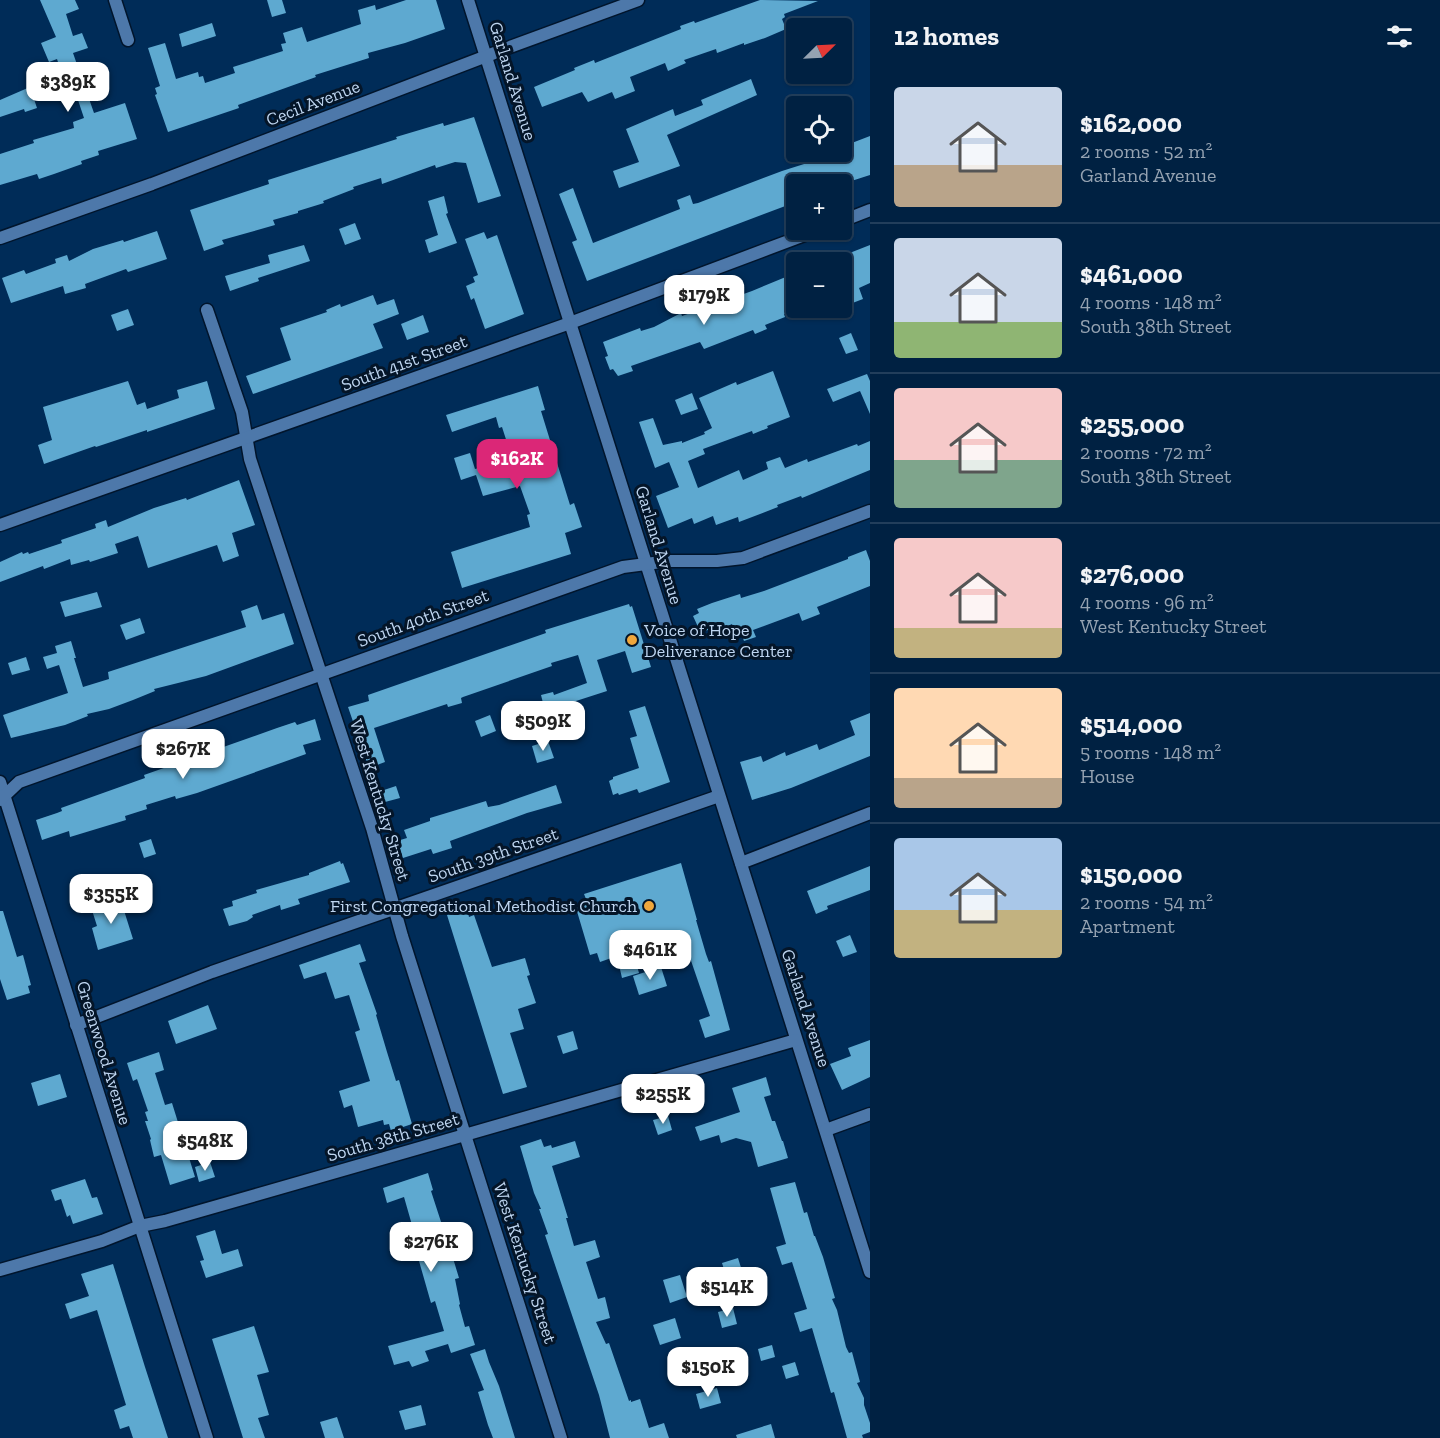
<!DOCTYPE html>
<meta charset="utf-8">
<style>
:root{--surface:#002142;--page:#0a2949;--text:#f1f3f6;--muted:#95a3b2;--line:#223e5b;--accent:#db2777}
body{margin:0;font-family:"Zilla Slab",serif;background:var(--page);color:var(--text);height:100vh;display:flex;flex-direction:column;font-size:22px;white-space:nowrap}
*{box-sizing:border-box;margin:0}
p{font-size:20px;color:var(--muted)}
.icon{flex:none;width:33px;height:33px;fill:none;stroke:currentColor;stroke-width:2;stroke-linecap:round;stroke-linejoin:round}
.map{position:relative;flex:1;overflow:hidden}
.panel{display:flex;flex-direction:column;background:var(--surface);width:570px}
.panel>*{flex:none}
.needle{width:39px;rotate:66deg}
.fabs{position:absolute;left:786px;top:18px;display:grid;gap:12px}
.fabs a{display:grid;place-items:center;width:66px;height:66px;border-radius:6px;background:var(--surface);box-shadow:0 2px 4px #0004,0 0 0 2px var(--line);font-size:30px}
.price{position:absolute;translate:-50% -51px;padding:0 14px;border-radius:12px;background:#fff;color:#222;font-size:20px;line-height:39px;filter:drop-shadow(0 2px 3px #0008)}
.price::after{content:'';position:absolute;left:50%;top:36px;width:18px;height:14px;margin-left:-9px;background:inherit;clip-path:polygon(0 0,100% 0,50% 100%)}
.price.active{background:var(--accent);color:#fff}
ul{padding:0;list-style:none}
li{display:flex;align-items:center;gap:18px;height:150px;padding:0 24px}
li+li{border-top:2px solid var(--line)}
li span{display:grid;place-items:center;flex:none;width:168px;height:120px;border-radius:6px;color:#555}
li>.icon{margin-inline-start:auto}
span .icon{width:72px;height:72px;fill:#fffc;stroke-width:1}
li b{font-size:26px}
h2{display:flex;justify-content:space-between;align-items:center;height:72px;padding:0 24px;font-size:26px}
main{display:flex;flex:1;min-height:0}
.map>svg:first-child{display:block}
</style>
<main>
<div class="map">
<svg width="870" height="1438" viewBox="0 0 870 1438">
<rect width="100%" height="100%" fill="#002c58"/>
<g fill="#5ea9d0">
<polygon points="40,0 75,0 79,9 66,14 73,36 82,33 88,48 73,53 94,113 125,103 137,139 98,151 99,155 81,161 82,164 54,174 39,179 37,174 0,185 0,154 34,143 33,140 74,128 73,122 84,118 75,91 68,93 57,59 49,62 41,43 56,37"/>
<polygon points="267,0 282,0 286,13 272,17"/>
<polygon points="406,0 436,0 445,29 405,43 368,53 369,58 315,75 316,77 238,105 239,108 168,132 155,95 157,94 155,88 160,86 148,48 165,43 176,79 198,72 199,77 203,76 205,83 235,73 233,67 283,51 281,44 286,43 283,33 302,27 307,42 361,24 358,10 375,5 376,10"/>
<polygon points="760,0 818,1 784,14 785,17 782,19 786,29 765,38 744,45 744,43 717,53 716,49 684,60 686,63 668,71 665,63 630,77 635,91 615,99 612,92 588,102 582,92 542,107 534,87 575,70 574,68 594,60 595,63 681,29 680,26 694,21 695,23"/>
<polygon points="212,23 216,36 182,47 179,34"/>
<polygon points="751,79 757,95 667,135 680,166 619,188 613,171 639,162 626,129 673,109 675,116 703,105 701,100"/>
<polygon points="30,87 37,108 25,112 24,109 0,117 0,100"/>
<polygon points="474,117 501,196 478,203 466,163 455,162 436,168 435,165 382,184 381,178 353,187 354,189 323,201 324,203 298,211 298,213 273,220 275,225 222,240 224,244 204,251 190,210 269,184 268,180 397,139 396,137 443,123 444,126"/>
<polygon points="870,136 870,175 842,184 796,184 796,202 587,281 572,242 577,240 559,194 573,188 593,243 680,209 677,200 690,195 693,204 698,203 782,171 842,152 846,149 844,146"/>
<polygon points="444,196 448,213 446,214 457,243 429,253 425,240 438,235 428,201"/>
<polygon points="355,223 361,239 345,245 339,229"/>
<polygon points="157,231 167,259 128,272 126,269 85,284 86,288 65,294 63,286 11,303 2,278 24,270 26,274 56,263 55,259 67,255 69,261 93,249 123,240 124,242"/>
<polygon points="484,232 487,239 497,235 524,314 485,329 474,298 471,300 466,286 475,282 473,277 478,275 465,239"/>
<polygon points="304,245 310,261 258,278 259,281 230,291 225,276 270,263 268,255"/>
<polygon points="870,245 870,283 859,288 863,299 842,307 842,256"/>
<polygon points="793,274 796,283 796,309 784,314 785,317 765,325 767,329 755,334 753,330 704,349 700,342 631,366 633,371 618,376 613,369 610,370 605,357 608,356 603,342 640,328 641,331 654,327 681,313 682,316 752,291"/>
<polygon points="373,295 377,305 394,299 399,314 373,324 383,348 253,394 246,376 291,360 280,328 327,312 326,310 340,304 341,307"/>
<polygon points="128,309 134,325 117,331 111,315"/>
<polygon points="423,315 429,332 407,340 401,324"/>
<polygon points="851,333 858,350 846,354 839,338"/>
<polygon points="773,371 790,417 767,426 768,428 753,434 752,431 703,449 705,454 688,461 698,488 739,470 743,480 768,469 766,462 780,457 785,468 807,459 808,462 857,444 858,446 870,441 870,470 802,498 801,496 777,505 778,507 739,522 738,517 716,525 713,516 694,524 692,518 668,528 656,496 679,487 669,462 655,468 639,422 653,418 663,445 682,441 682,443 705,434 704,432 712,428 699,398 736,382 737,385"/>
<polygon points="867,374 870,381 870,414 860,391 833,402 827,389"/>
<polygon points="128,381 137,405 145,402 147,409 179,398 177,390 207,381 215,409 147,432 147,430 96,447 95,446 44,464 38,445 52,440 43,407"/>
<polygon points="538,386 545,410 541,411 570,505 574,503 582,527 565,533 571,554 462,588 451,552 530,527 527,515 530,514 520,486 483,496 476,475 461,480 454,458 470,453 475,469 512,458 502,427 499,428 496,417 452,432 446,415"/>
<polygon points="692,393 698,409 681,415 675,400"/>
<polygon points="239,480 255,525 232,533 239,556 223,562 217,545 148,568 138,536 115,544 118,553 90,562 89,560 71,565 70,559 44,569 43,566 0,582 0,562 22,552 23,554 28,552 29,554 62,543 61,540 96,528 95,524 106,520 108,527 154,508 186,498 187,500"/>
<polygon points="866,550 870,561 870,586 817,607 820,614 802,621 799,613 753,630 756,637 744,641 740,630 735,632 732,624 715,632 713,627 706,631 704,627 699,629 693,616 699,613 697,609 712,603 740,594 741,598 764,591 848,559 848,557"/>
<polygon points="97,592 102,607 65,617 60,602"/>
<polygon points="629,604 630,607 632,606 651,667 632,673 625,651 597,660 607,691 545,711 541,695 553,692 554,695 587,683 578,655 551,663 552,666 463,697 461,698 462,703 448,707 447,704 374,728 385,762 369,768 348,707 369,701 368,695 546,633 545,630"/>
<polygon points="257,605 262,620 284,613 294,644 206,676 154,689 155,691 133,700 109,709 87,714 88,716 65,725 11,738 3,715 68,693 59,665 47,669 43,657 57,653 55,646 71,641 76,658 74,658 83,687 109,679 108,672 246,627 241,611"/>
<polygon points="140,618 145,633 126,640 120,625"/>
<polygon points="26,657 30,670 12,675 8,663"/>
<polygon points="645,706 670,782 639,793 637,789 619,795 618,793 613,795 609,781 613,779 613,777 639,768 630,738 637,736 629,711"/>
<polygon points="870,713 870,756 791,788 752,800 740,762 761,756 763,762 785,752 786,756 817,744 819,750 855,735 850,721"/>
<polygon points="490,715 496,731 481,737 475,721"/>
<polygon points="315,719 321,740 303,745 306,754 197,793 176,799 175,796 146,805 147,809 125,816 126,820 70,837 69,831 42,840 36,820 57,813 62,811 61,808 145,778 144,775 277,728 295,722 297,725"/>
<polygon points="548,741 554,758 537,763 532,746"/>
<polygon points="556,785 562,803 527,813 450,841 452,848 433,854 431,849 403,858 397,841 407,838 404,830 430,821 430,818 486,801 488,807 499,805"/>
<polygon points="396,786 400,798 385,802 381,791"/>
<polygon points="151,839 156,854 144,858 139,843"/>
<polygon points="340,861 341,864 343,863 350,882 298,899 300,904 281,910 280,905 252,915 253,917 247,921 229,926 223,909 233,906 232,901 257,893 256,890 309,875 309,873"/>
<polygon points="681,863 697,920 696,920 706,954 709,962 711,961 730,1030 705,1038 699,1020 710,1016 688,952 674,957 665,930 630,941 639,973 622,978 617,956 600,962 597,953 590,955 576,908 588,904 584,894"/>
<polygon points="870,866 870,890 827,906 828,909 816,914 807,891"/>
<polygon points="110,901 111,904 121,901 133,939 98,950 92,928 97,926 91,907"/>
<polygon points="467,909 469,917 474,915 492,967 525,958 530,975 527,976 536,1003 518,1009 524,1029 510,1033 527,1087 503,1094 447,915"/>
<polygon points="0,911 3,911 17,957 23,955 31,985 28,986 30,993 7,1000 0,979"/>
<polygon points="850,935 857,952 843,957 836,941"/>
<polygon points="360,944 366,961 359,963 377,1014 376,1015 387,1052 396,1081 399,1080 412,1124 391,1131 389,1124 384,1125 383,1120 358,1127 352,1105 344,1108 339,1091 370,1081 355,1032 360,1030 349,995 335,999 326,972 304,979 299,965"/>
<polygon points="661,967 667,986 639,995 633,976"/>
<polygon points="208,1005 217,1029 176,1044 168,1021"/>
<polygon points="573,1031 578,1049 563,1054 557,1036"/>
<polygon points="870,1040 870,1077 842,1090 830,1064 851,1056 848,1048"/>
<polygon points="159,1052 164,1070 155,1073 165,1105 172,1103 195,1177 170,1185 161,1155 154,1157 150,1140 151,1139 145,1121 148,1121 145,1112 148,1111 137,1079 133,1081 127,1063"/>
<polygon points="60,1074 67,1097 38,1106 31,1083"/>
<polygon points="766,1077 771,1095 764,1097 772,1121 775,1121 782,1141 783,1141 788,1158 758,1167 751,1142 736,1138 721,1143 719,1135 700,1141 695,1127 740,1112 732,1088"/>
<polygon points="668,1116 672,1130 658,1135 653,1120"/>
<polygon points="236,1123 242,1138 224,1144 219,1129"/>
<polygon points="541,1139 544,1147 551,1145 552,1148 575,1141 580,1157 552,1166 568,1218 566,1218 574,1246 595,1240 600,1257 586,1262 598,1299 605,1297 610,1318 596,1322 606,1344 609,1343 629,1401 631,1400 631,1402 640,1399 649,1428 664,1423 669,1438 610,1438 599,1395 553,1259 545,1235 548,1234 539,1209 541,1209 534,1193 520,1146"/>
<polygon points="210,1162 215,1177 199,1182 195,1167"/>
<polygon points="428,1173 433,1190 431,1191 443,1228 441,1228 449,1245 459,1278 455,1279 460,1304 459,1305 465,1327 469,1326 475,1345 451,1353 448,1344 425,1351 429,1361 412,1367 409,1361 394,1365 388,1346 444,1331 435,1301 431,1303 415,1247 418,1246 404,1197 387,1203 383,1188"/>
<polygon points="85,1179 92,1198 97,1197 103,1214 73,1224 70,1215 67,1217 61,1199 55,1201 51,1190"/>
<polygon points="795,1182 804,1213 807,1212 814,1236 815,1236 823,1257 835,1298 832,1299 837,1310 846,1347 849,1353 852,1352 860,1382 857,1383 864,1398 864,1405 870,1423 870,1432 862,1435 863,1438 847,1438 834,1392 831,1393 812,1328 800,1332 794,1313 807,1309 792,1262 782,1265 776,1247 786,1244 770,1188"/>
<polygon points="215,1230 222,1254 238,1249 243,1266 206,1278 200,1261 204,1260 196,1236"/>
<polygon points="738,1258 743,1274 727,1279 722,1263"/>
<polygon points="113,1264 145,1367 168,1438 133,1438 129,1426 120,1429 114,1410 126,1405 97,1310 70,1319 65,1304 89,1296 81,1274"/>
<polygon points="680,1275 687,1297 670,1303 663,1280"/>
<polygon points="733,1308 737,1324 722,1328 718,1312"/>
<polygon points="675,1318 681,1338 660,1345 653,1325"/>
<polygon points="254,1326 269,1372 257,1375 269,1415 258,1418 265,1438 243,1438 212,1339"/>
<polygon points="772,1345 775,1357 761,1361 758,1349"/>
<polygon points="485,1349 489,1362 499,1386 515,1438 493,1438 488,1425 478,1392 484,1390 470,1354"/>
<polygon points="795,1362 799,1375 786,1379 782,1366"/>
<polygon points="717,1388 721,1403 700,1409 696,1394"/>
<polygon points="421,1405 426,1425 405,1430 399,1411"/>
<polygon points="337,1417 344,1438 325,1438 320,1422"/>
<polygon points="771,1424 775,1438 737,1438 736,1435"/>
</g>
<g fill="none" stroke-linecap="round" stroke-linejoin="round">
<g stroke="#01152c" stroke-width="15">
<g id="minor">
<polyline points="115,0 128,40"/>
<polyline points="468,0 870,1272"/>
<polyline points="842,221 870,210"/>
<polyline points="0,238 152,184 510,47 638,0"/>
<polyline points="207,310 242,412 250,459 372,828 402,936 561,1438"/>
<polyline points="0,525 570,323 818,230"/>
<polyline points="0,782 207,1438"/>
<polyline points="0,800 19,782 623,567 669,561 717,561 743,558 870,511"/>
<polyline points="741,863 870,813"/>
<polyline points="76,1025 212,972 719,796"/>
<polyline points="826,1130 870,1114"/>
<polyline points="0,1270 102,1241 140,1226 165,1221 796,1040"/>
</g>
</g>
<use href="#minor" stroke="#4d78aa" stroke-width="12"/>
</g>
<g fill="#efa73d" stroke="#041528" stroke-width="2">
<circle cx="632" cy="640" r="6"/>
<circle cx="649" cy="906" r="6"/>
</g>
<g text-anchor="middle" stroke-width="6" stroke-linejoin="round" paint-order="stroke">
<g font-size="18" fill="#bed5f0" stroke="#041528">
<text transform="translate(513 81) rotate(73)" y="6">Garland Avenue</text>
<text transform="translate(313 103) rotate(-21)" y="6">Cecil Avenue</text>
<text transform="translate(404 363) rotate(-20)" y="6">South 41st Street</text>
<text transform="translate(659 545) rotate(73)" y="6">Garland Avenue</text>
<text transform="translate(423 618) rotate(-20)" y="6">South 40th Street</text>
<text transform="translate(380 800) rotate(73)" y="6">West Kentucky Street</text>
<text transform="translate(493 855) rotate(-19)" y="6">South 39th Street</text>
<text transform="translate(806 1008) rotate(72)" y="6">Garland Avenue</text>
<text transform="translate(104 1053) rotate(73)" y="6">Greenwood Avenue</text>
<text transform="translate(393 1137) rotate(-16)" y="6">South 38th Street</text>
<text transform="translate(525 1263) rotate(72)" y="6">West Kentucky Street</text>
</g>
<g font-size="18" fill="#bed5f0" stroke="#041528" text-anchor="start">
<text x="644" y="636">Voice of Hope<tspan x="644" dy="21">Deliverance Center</tspan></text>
<text x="637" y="912" text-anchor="end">First Congregational Methodist Church</text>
</g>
</g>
</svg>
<div class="fabs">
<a><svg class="needle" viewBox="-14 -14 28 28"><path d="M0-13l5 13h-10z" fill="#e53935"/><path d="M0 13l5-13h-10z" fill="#95a3b2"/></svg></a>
<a><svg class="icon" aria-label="locate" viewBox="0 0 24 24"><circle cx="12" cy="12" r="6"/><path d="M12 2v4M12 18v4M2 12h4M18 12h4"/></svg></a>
<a>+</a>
<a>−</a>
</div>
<b class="price" style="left:68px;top:113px">$389K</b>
<b class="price" style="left:704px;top:326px">$179K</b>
<b class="price active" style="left:517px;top:490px">$162K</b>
<b class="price" style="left:543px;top:752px">$509K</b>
<b class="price" style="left:183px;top:780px">$267K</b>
<b class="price" style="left:111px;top:925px">$355K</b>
<b class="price" style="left:650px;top:981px">$461K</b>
<b class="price" style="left:663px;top:1125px">$255K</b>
<b class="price" style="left:205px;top:1172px">$548K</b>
<b class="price" style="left:431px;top:1273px">$276K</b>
<b class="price" style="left:727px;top:1318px">$514K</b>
<b class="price" style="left:708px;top:1398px">$150K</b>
</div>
<section class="panel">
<h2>12 homes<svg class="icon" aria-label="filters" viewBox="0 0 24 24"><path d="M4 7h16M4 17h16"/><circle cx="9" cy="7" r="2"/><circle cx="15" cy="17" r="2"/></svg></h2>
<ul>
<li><span style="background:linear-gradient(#c9d6e8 65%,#b9a48a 0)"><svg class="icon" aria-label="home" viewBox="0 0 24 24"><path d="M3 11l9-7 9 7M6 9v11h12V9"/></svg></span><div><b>$162,000</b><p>2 rooms · 52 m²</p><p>Garland Avenue</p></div></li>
<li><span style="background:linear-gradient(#c9d6e8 70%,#8fb573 0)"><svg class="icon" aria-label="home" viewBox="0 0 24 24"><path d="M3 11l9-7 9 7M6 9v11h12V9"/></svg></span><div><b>$461,000</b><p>4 rooms · 148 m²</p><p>South 38th Street</p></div></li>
<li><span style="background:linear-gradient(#f6c9c9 60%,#7fa58c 0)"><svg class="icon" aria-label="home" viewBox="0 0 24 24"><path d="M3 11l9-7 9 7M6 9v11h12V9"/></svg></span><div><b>$255,000</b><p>2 rooms · 72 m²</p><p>South 38th Street</p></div></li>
<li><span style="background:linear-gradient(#f6c9c9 75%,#c2b280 0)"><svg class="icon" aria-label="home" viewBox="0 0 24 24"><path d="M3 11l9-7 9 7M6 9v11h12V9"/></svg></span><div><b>$276,000</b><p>4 rooms · 96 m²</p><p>West Kentucky Street</p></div></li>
<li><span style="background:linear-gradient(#ffd9b3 75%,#b9a48a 0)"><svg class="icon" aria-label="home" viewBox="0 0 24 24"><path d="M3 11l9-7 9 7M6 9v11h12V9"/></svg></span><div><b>$514,000</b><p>5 rooms · 148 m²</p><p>House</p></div></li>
<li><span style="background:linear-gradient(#a9c7e8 60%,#c2b280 0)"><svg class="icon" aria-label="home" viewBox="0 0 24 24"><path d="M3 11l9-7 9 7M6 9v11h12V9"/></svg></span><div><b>$150,000</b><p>2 rooms · 54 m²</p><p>Apartment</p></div></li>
</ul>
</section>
</main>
